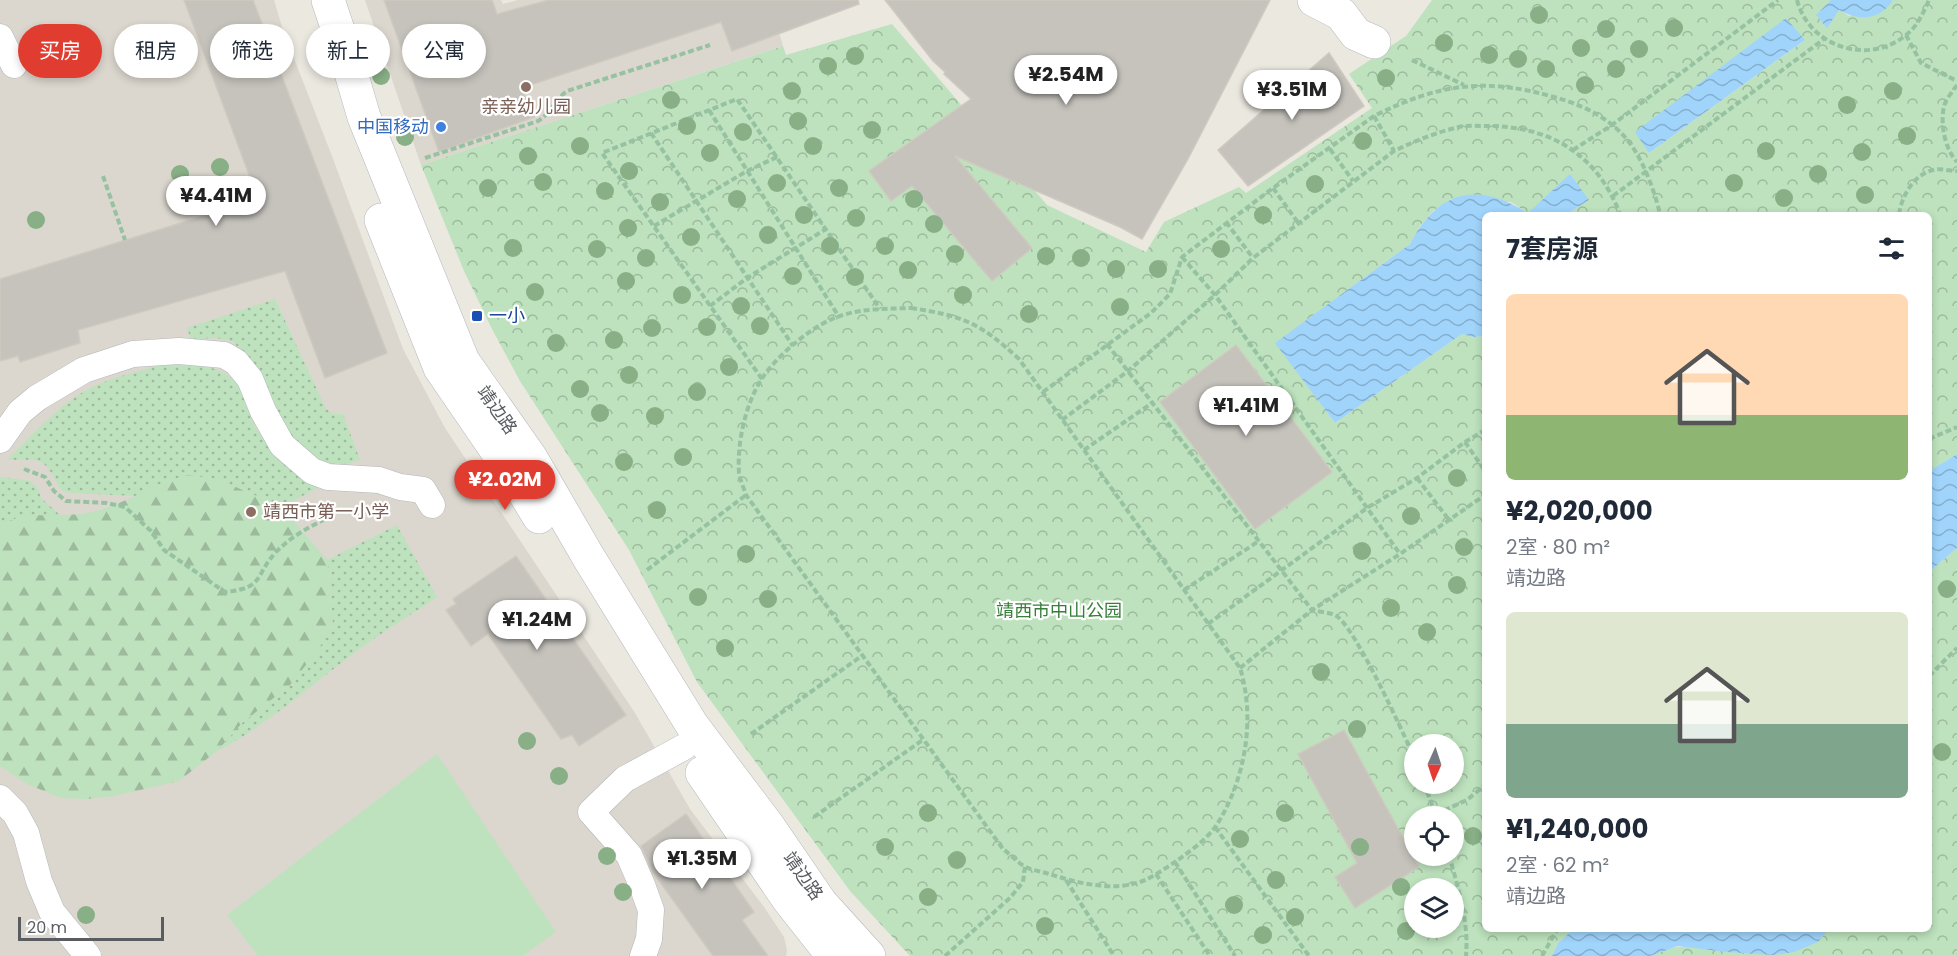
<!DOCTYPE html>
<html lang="zh">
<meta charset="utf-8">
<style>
:root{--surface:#fff;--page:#f6f6f7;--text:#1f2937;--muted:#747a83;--accent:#e03d30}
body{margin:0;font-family:Poppins,"Noto Sans SC",sans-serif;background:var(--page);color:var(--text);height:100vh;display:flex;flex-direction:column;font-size:22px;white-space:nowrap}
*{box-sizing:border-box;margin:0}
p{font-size:20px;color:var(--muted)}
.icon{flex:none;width:33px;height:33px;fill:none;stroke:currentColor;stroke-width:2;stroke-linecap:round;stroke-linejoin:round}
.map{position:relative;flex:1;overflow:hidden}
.sheet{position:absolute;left:1482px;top:212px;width:450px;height:720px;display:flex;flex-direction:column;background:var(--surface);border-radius:9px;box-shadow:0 3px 9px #0003}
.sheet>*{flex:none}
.banner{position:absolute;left:18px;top:24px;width:570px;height:54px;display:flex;gap:12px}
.needle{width:39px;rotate:183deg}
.controls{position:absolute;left:1404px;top:734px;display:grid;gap:12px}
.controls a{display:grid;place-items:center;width:60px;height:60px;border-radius:50%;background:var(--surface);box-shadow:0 3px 9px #0003;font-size:30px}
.scale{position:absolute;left:18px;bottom:15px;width:146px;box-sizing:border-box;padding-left:6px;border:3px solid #595c60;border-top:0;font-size:16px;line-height:21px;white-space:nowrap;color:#595c60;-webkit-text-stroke:4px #fff;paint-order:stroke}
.price{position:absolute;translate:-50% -51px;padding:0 14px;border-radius:21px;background:#fff;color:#222;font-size:20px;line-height:39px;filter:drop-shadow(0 2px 3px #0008)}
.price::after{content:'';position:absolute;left:50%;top:36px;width:18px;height:14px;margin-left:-9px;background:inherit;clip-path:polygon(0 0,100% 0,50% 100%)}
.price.current{background:var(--accent);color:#fff}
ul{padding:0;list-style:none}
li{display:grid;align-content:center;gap:12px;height:318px;padding:0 24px}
li span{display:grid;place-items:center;height:186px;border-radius:9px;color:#555}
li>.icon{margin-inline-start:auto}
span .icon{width:108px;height:108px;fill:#fffc;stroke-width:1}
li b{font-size:26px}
h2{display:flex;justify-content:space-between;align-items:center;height:72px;padding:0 24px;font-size:26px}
.chip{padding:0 21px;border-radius:27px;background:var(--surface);box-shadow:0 3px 9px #0003;font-size:21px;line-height:54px}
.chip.current{background:var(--accent);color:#fff}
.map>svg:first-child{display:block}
</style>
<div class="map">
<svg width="1957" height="956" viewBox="0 0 1957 956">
<defs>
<pattern id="grass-dots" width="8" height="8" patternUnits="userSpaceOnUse" patternTransform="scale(1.5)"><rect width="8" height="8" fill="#bde2bd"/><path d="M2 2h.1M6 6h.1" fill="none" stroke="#9dba9d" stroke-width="1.8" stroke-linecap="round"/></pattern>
<pattern id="forest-firs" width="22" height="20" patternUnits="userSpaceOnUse" patternTransform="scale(1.5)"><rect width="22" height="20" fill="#bde2bd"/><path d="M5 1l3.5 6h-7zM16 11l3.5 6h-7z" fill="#9dba9d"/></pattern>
<pattern id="park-crowns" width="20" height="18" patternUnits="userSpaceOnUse" patternTransform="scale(1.5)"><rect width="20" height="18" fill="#bde2bd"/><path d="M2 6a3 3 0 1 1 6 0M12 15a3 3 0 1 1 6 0" fill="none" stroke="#9dba9d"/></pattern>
<pattern id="water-waves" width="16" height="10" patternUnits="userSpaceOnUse" patternTransform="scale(1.5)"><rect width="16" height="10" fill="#a0d4fb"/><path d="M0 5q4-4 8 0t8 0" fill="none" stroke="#85afcf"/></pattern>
</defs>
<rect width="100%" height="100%" fill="#ebe8e0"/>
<g fill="#dbd7ce">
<polygon points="0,0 274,0 283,30 332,156 403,349 445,428 635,713 690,809 764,907 784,937 787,950 786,956 0,956"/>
<polygon points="365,0 501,0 503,4 518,0 770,0 783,46 421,165"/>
</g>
<g fill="url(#grass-dots)">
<polygon points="275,299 326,409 334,414 343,414 360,460 335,467 321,462 292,443 280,423 259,369 232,341 216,338 197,339 190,337 187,328"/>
<path d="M167,363C200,365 229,363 246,398C250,407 250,419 256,428C271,453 298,469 321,486L282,507L217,479L157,485L137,496L72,493L62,491C41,456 47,460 7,460C31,436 54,410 83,392C108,377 140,372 167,363Z"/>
<path d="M3,477L30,481L38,488L41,498L61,516C40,514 18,515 0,525V478Z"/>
<path d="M397,525L437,597C414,613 390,627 368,643C317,679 273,722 217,751L242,723L290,685L333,627L327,560Z"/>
</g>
<path fill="url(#forest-firs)" d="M188,475L217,479L282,507L327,560L333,627L317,651L290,685L242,723L217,751L179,781L114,796L87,799L61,798L27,784L0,766V525C28,509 61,519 92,512C117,506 134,496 157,485C167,481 178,478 188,475Z"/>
<g fill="url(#park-crowns)" fill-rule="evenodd">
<path d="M1432,0H1831L1839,10L1849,16L1892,2L1893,0H1957V454L1929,471V214H1567L1589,200L1528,213L1511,202L1451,199L1433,211L1420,226L1410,244L1276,343L1335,423L1462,334L1473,337L1485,336V928L1575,929L1558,943L1552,956H910L850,891L697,682L629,550L520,381L492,329L464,271L421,165L783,46L786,55L892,24L1047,205L1146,252L1164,222L1239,187L1246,193L1372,108L1349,74L1406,36ZM1786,18L1804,41L1649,153ZM1414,744H1454V783H1414ZM1414,816H1454V855H1414ZM1414,888H1454V927H1414Z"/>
<path d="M1957,548V956H1650C1659,953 1670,947 1680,947C1725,945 1776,956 1816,942C1821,939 1825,933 1829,929L1929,928V572Z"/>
</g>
<polygon fill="#bde2bd" points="437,754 556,932 522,956 258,956 227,915"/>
<g fill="url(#water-waves)">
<path d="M1831,0H1893C1880,21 1858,21 1839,10L1827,28L1816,15Z"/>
<polygon points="1786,18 1805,40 1649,153 1635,132"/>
<path d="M1570,174L1589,200L1567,214H1485V336L1473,337L1462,334L1335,423L1275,343L1410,244C1438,190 1477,181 1528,213Z"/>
<polygon points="1957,454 1957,548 1929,572 1929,471"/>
<polygon points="1575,928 1829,928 1829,929 1818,942 1794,952 1773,955 1727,952 1678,946 1650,956 1552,956 1558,943"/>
</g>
<g fill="#c6c3bd" stroke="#cfcabf" stroke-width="1.5">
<polygon points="184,0 253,0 387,353 325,378 285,271 78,330 80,343 20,362 18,356 0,361 0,279 258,199"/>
<polygon points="384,0 492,0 497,14 549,0 858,0 859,4 732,51 721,22 521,88 534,117 439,152"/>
<polygon points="885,0 1270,0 1188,159 1142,239 1120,227 955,156 1032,248 992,281 912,186 891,201 869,171 971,99 944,74 945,72 933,61"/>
<polygon points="1329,53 1364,106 1248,186 1218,150"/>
<polygon points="1236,345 1332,472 1255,529 1160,402"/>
<polygon points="516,556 626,715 579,746 572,735 561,739 488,634 471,646 446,610 456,604 453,599"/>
<polygon points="1344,730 1419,867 1355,908 1335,877 1357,863 1298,754"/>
<polygon points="686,814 754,912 742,920 768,956 713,956 652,871 641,846"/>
</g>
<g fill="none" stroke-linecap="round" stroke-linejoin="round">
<g stroke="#b3b6ba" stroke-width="27">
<g id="service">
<polyline points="0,37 14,65"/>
<polyline points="0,440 20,412 37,398 84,370 133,354 179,351 224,355 236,362 250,379 263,411 282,445 312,471 328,477 379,480 400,487 423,490 432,505"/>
<polyline points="0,798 15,813 26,833 39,881 52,912 88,956"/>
<polyline points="643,956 649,939 651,910 642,885 629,855 591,812 625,779 684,747"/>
</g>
</g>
<g stroke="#b3b6ba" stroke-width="34">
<polyline id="minor" points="1314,0 1341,14 1356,34 1374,42"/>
</g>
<g stroke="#b4b7bc" stroke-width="34">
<g id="secondary">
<polyline points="328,0 341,39 364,117 463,361 531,458 589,558 692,725 769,827 821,903 869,956"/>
<polyline points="381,220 440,368 516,479 539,517"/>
<polyline points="702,773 788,899 833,956"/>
</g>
</g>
<g stroke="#96c2a2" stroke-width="4" stroke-dasharray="6 3" stroke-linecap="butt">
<path d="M1797,0C1809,47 1869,66 1906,35C1918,26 1923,13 1929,0"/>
<polyline points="1906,35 1921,63 1957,81"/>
<polyline points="1412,60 1464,85"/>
<path d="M1957,85C1953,91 1946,99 1944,106C1940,125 1945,149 1957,162"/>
<polyline points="709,110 839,317"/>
<polyline points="1374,116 1394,151"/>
<polyline points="651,133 793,346"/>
<polyline points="1330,149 1353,181"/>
<polyline points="1573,150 1612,125 1778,0"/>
<path d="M425,158L538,121C551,113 555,100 567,91L710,45"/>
<polyline points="103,176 125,240"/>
<polyline points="1273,188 1299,224"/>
<polyline points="1613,196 1824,39"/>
<path d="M1899,214C1902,196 1913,175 1933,170C1939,168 1950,171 1957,171"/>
<polyline points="1226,222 1253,258"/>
<polyline points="654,226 747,171 777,157"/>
<polyline points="1182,257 1215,295 1400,554"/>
<polyline points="710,306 747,278 826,229"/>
<path d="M911,308C964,316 980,323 1019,359L1240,668C1256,719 1245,781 1216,826C1206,840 1189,852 1175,862C1164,869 1152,878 1140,882C1110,892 1074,882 1046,873C1039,871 1030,870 1024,866C1017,862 1010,854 1003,849L746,495C744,488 740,480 739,473C737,443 745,406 761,380C774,359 807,330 830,320C855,308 884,309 911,308Z"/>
<path d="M1107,344L1312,610C1319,612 1328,612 1335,615C1354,624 1403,733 1414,757"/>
<polyline points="762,379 602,153 737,99 880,309"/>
<path d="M1043,392L1151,313L1170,294L1182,257L1273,188L1374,116C1438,84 1484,77 1554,97C1580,104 1606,116 1624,136C1642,156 1654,189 1660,214"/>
<path d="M1062,420L1128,371L1215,295L1253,258L1394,151C1415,141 1437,132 1459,127C1468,125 1478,126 1487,126C1550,126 1597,154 1620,214"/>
<polyline points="1929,439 1957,427"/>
<polyline points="1465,442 1485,471"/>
<polyline points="1084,450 1152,403"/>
<path d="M24,469L45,477L54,491L66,501L107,503L125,507L151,531L164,550L225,592C265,588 254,576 276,552C292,536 310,526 330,517"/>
<polyline points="1417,478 1449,520"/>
<polyline points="647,570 746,495"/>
<polyline points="1184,590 1259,541"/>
<polyline points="1208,624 1367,508 1417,478 1465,442 1485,430"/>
<polyline points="1240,668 1312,610 1400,554 1485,495"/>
<polyline points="1929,676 1957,648"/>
<polyline points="751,734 863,655"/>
<polyline points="1424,783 1436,816"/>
<polyline points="1436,814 1467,800 1485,785"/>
<polyline points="814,817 924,739"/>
<polyline points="1215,827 1309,956"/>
<path d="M1449,855C1458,888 1469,921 1466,956"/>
<polyline points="1175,862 1235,956"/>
<polyline points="1156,874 1210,956"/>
<polyline points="1066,880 1114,956"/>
<polyline points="945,956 1010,898 1023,882 1025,867"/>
<polyline points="1542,956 1558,928"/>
</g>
<use href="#service" stroke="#fff" stroke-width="26"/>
<use href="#minor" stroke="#fff" stroke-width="33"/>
<use href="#secondary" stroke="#fff" stroke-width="33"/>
</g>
<g fill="#88af85">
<circle cx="1539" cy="15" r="9"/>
<circle cx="1674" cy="28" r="9"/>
<circle cx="1606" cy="29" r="9"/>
<circle cx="372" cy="43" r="9"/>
<circle cx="1444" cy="43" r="9"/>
<circle cx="1581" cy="48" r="9"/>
<circle cx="1639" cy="49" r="9"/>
<circle cx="1489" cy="55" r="9"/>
<circle cx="855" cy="56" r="9"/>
<circle cx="1518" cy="59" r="9"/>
<circle cx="828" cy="66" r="9"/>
<circle cx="1546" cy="69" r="9"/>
<circle cx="1616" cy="69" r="9"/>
<circle cx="381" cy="76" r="9"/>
<circle cx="1386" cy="78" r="9"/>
<circle cx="1585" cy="85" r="9"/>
<circle cx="792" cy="91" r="9"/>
<circle cx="1893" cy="91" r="9"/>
<circle cx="671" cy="100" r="9"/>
<circle cx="1847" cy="105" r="9"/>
<circle cx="798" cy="121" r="9"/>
<circle cx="687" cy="126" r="9"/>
<circle cx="872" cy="130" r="9"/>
<circle cx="743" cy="132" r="9"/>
<circle cx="1907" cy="136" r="9"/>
<circle cx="405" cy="137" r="9"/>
<circle cx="1363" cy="141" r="9"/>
<circle cx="580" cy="146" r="9"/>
<circle cx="813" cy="146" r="9"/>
<circle cx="1766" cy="151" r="9"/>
<circle cx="1862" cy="152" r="9"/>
<circle cx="710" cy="153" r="9"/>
<circle cx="528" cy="156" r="9"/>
<circle cx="220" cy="167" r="9"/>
<circle cx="629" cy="171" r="9"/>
<circle cx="180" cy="174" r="9"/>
<circle cx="1818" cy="174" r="9"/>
<circle cx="543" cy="182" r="9"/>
<circle cx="777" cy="183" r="9"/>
<circle cx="1734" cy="183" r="9"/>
<circle cx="1315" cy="184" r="9"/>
<circle cx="488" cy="188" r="9"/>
<circle cx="839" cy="188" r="9"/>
<circle cx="605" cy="191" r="9"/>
<circle cx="1865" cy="195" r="9"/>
<circle cx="1784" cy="198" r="9"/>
<circle cx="737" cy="199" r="9"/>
<circle cx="914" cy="199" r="9"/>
<circle cx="660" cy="202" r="9"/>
<circle cx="804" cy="215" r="9"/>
<circle cx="1263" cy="215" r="9"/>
<circle cx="856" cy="218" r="9"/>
<circle cx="36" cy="220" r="9"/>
<circle cx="934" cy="224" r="9"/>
<circle cx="628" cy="228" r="9"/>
<circle cx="768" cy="235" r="9"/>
<circle cx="691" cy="237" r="9"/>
<circle cx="830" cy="246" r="9"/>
<circle cx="885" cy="246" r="9"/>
<circle cx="513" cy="248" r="9"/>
<circle cx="597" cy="249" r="9"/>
<circle cx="1221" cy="249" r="9"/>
<circle cx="955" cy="254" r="9"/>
<circle cx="1046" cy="256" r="9"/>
<circle cx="646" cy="258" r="9"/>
<circle cx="1081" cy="258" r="9"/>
<circle cx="1116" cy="269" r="9"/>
<circle cx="1158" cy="269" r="9"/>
<circle cx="908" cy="270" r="9"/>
<circle cx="793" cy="276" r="9"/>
<circle cx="855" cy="277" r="9"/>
<circle cx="626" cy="281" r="9"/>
<circle cx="535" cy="292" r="9"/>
<circle cx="682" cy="295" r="9"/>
<circle cx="963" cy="295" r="9"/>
<circle cx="741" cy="306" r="9"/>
<circle cx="1120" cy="307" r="9"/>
<circle cx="1029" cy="314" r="9"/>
<circle cx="760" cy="326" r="9"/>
<circle cx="707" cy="327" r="9"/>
<circle cx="652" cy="328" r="9"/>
<circle cx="614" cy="340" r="9"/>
<circle cx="556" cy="343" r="9"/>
<circle cx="729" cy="367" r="9"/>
<circle cx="629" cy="375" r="9"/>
<circle cx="580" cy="389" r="9"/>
<circle cx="697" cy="392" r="9"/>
<circle cx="600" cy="413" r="9"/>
<circle cx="655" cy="416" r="9"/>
<circle cx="683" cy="457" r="9"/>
<circle cx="624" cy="462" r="9"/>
<circle cx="1457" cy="478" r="9"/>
<circle cx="657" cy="510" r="9"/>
<circle cx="1411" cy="516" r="9"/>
<circle cx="1464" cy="547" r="9"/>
<circle cx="1362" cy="551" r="9"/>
<circle cx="746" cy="554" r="9"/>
<circle cx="1457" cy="585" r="9"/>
<circle cx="1947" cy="589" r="9"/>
<circle cx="698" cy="597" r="9"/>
<circle cx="768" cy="599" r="9"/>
<circle cx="1391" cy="608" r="9"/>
<circle cx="1427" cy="632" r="9"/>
<circle cx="725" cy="648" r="9"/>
<circle cx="1321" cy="672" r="9"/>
<circle cx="1357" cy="729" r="9"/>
<circle cx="527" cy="741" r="9"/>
<circle cx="1942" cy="752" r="9"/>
<circle cx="559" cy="776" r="9"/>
<circle cx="928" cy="813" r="9"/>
<circle cx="1285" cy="813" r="9"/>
<circle cx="1473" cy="836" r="9"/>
<circle cx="1240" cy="839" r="9"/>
<circle cx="885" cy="847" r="9"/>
<circle cx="1360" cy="847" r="9"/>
<circle cx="607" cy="856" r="9"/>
<circle cx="957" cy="860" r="9"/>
<circle cx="1276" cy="880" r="9"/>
<circle cx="1401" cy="887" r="9"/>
<circle cx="623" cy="892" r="9"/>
<circle cx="928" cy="897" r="9"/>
<circle cx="1234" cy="905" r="9"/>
<circle cx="86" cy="915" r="9"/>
<circle cx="1295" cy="917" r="9"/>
<circle cx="1045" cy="926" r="9"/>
<circle cx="1406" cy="931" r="9"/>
<circle cx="1263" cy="935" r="9"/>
</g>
<g fill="#8d6e63" stroke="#fff" stroke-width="2">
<circle cx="526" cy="87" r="6"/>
<circle cx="251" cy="512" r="6"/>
</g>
<circle fill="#3f7fe0" stroke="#fff" stroke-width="2" cx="441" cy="127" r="6"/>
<rect fill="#1a4fb4" stroke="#fff" stroke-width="2" x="471" y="310" width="12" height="12" rx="3"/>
<g text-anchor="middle" stroke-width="4.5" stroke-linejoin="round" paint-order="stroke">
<g font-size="18" fill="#785e54" stroke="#fff">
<text x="526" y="113">亲亲幼儿园</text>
<text x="263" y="518" text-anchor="start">靖西市第一小学</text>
</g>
<g font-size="18" fill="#366cbe" stroke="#fff" text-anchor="end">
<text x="429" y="133">中国移动</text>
</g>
<g font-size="18" fill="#164399" stroke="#fff" text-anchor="start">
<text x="489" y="322">一小</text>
</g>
<g font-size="18" fill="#595c60" stroke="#fff">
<text transform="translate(497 410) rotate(55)" y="6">靖边路</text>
<text transform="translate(803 876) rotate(55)" y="6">靖边路</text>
</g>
<g font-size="18" fill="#37803a" stroke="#fff">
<text x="1059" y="617">靖西市中山公园</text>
</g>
</g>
</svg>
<div class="controls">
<a><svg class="needle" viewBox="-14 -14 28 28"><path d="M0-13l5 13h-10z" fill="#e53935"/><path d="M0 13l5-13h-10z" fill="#747a83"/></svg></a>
<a><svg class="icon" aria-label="locate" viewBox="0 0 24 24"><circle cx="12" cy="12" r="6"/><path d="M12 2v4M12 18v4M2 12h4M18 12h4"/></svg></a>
<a><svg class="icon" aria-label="layers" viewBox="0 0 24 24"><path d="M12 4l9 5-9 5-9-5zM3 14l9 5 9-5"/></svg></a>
</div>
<div class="scale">20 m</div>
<b class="price" style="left:1066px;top:106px">¥2.54M</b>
<b class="price" style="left:1292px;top:121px">¥3.51M</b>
<b class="price" style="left:216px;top:227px">¥4.41M</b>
<b class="price" style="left:1246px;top:437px">¥1.41M</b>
<b class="price current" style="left:505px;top:511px">¥2.02M</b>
<b class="price" style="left:537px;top:651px">¥1.24M</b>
<b class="price" style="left:702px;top:890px">¥1.35M</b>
<div class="banner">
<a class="chip current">买房</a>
<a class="chip">租房</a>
<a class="chip">筛选</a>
<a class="chip">新上</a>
<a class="chip">公寓</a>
</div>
<section class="sheet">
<h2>7套房源<svg class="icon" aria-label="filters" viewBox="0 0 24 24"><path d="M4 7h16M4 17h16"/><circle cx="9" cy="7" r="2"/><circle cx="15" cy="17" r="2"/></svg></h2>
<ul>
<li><span style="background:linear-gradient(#ffd9b3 65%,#8fb573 0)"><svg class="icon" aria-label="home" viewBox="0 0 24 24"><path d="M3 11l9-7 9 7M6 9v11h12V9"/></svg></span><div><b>¥2,020,000</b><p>2室 · 80 m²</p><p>靖边路</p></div></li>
<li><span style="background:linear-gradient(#dfe7d0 60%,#7fa58c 0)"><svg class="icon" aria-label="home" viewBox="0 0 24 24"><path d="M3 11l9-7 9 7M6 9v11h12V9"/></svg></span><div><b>¥1,240,000</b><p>2室 · 62 m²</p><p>靖边路</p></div></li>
</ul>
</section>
</div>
